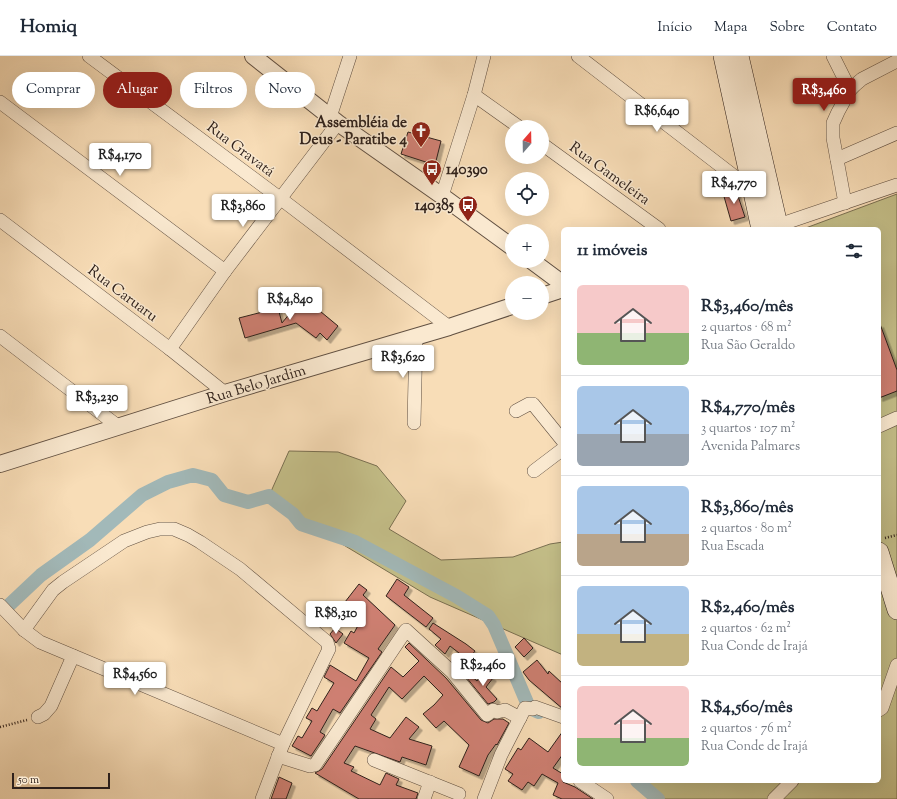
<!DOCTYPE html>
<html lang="pt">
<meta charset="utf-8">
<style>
:root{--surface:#fff;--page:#f6f6f7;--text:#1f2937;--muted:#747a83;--line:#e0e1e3;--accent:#8f2418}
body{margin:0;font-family:"Sorts Mill Goudy",serif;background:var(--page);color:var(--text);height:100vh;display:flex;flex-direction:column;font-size:15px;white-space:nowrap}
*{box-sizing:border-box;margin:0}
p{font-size:13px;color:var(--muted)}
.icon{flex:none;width:22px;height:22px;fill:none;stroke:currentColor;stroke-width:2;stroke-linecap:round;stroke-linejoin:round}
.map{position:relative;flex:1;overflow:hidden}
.details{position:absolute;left:561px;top:171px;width:320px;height:556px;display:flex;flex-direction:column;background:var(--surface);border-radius:6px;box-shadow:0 4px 16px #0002}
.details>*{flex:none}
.guide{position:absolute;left:12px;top:16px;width:380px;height:36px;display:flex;gap:8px}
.needle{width:26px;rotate:20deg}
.fabs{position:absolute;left:505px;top:64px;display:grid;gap:8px}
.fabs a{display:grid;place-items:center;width:44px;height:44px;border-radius:50%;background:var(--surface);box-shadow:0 4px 16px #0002;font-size:20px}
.scale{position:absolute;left:12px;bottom:10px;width:98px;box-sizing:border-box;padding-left:4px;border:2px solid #2f211b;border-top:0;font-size:11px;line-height:14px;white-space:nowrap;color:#2f211b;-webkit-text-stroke:3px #fae9d0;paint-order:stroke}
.price{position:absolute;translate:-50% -34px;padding:0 9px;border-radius:4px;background:#fff;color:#222;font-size:13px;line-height:26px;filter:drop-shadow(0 1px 2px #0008)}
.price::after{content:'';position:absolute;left:50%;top:24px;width:12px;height:9px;margin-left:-6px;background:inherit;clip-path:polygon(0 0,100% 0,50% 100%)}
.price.active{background:var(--accent);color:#fff}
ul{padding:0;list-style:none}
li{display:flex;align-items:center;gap:12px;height:100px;padding:0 16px}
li+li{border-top:1px solid var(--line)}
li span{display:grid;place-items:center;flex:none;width:112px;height:80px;border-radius:6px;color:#555}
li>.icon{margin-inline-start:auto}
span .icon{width:48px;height:48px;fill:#fffc;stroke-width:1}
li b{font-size:17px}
h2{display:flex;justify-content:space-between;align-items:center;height:48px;padding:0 16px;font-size:17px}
.chip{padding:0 14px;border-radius:18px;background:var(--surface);box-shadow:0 4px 16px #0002;font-size:14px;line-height:36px}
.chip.active{background:var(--accent);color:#fff}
header{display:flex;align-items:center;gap:24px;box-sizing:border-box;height:56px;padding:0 20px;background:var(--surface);border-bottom:1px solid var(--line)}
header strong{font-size:19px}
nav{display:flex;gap:22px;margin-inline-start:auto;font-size:14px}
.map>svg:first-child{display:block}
</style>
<header>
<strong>Homiq</strong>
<nav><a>Início</a><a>Mapa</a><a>Sobre</a><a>Contato</a></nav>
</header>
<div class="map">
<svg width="897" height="743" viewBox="0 0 897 743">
<defs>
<filter id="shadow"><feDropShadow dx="3.5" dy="3.5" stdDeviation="0" flood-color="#0004"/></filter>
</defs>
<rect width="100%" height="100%" fill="#f8ddb7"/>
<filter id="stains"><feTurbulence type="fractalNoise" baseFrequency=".005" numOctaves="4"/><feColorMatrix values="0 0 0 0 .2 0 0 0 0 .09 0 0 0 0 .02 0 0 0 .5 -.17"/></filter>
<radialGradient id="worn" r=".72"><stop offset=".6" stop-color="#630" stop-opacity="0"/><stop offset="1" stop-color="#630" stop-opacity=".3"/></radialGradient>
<g fill="#c4bf89" stroke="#7a7052">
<polygon points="897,138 897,743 665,743 644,725 879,725 879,173 803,173"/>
<polygon points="289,395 338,396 377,410 406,445 389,473 441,504 513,501 550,488 563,486 563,599 430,541 317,473 269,440"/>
</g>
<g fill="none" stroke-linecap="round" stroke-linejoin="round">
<g stroke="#a2b9b9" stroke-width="14">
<polyline points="7,551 41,519 90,484 142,439 168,426 193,419 212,424 224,439 248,446 269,440 293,458 301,468 355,486 456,540 488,560 494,569 528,649 530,652 539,656"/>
<polyline points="637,725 658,743"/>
</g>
</g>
<g fill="#cf8073" stroke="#2f211b" filter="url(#shadow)">
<polygon points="408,76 441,85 435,109 401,98"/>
<polygon points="736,134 745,161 731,165 723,137"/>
<polygon points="303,241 338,270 327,284 320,277 316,282 296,267 245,282 239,262 278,252 282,267"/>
<polygon points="879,268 880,268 897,314 897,335 879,342"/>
<polygon points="397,523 409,531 404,539 433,562 426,571 386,540"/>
<polygon points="359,528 367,534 363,539 395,569 378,593 382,596 340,657 333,653 320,676 325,679 311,700 292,690 298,680 302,682 312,665 306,662 312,652 317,655 334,627 324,621 330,609 356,625 369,602 344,587 351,575 354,577 363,560 345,546"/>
<polygon points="433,567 466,588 475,595 468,604 450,590 445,598 435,589 441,583 429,573"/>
<polygon points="335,572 343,578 336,587 330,578"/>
<polygon points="524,582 533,592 524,601 515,591"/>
<polygon points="409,587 446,622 481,664 488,667 494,663 503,663 509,667 497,689 496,688 488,699 479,720 459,711 469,689 444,665 436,672 423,658 434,649 443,639 424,620 402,643 389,631 371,659 376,663 370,673 390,682 406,661 419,671 409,683 432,690 426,709 402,701 400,706 355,690 344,707 354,711 351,715 380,729 386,717 399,723 396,729 418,737 416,743 359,743 315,717 322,713 391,611 403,621 419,605 405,591"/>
<polygon points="537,604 548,618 549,615 563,628 563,653 529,624 523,616"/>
<polygon points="484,615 493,622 486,631 497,643 494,646 488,648 466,621 469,618 477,625"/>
<polygon points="563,675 563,698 553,712 563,718 563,726 575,731 593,743 562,743 553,739 558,727 542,718 534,730 528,726 522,734 508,725 513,718 505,713 518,692 521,694 529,682 548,696"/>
<polygon points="279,721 292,727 286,743 271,743"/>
</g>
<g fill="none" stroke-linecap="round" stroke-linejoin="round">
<g stroke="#615042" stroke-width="14">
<g id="minor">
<polyline points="89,0 281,143 449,271"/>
<polyline points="578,0 752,134"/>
<polyline points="833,0 850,34"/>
<polyline points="474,39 519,71"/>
<polyline points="0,46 225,215"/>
<polyline points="330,61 350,0"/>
<polyline points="542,88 659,173"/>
<polyline points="837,103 897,77"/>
<polyline points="442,140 474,39 484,0"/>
<polyline points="845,147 833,82 833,67 838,56 850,34 855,29 862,23 897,5"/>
<polyline points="0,164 170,293 225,337"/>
<polyline points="770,172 897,129"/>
<polyline points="0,280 119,371"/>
<polyline points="170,293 225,215 338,67"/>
<polyline points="516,355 529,348 533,348 563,385"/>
<polyline points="414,367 416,280"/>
<polyline points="879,370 897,362"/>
<polyline points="534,415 563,393"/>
<polyline points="0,549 24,574 40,586 283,688"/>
<polyline points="24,574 53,534 63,526 124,485 147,476 160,473 174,473 188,479 200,486 240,513 327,586 329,593 283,688 262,743"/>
<polyline points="879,654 882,652 897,609"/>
<polyline points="38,661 44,658 51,650 73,600"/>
<polyline points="278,700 310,710 315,709 406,574 452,616 487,659 493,654 497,656 505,654 520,662"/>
<polyline points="374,704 459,738"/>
<polyline points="580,725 607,743"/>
<polyline points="424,743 430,726"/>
<polyline points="484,743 501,699 525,652 533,653 535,651 563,661"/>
<polyline points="774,743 792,725"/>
</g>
</g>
<g stroke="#615042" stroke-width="18">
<g id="tertiary">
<polyline points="253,0 338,67 442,140 512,191"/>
<polyline points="532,205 563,228"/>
<polyline points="542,240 563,233"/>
<polyline points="0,408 225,337 449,271 512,250"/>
</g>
</g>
<g stroke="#2f211b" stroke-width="20">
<g id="secondary">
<polyline points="723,0 761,173"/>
<polyline points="739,0 778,169 777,173"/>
<polyline points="879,496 897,554"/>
</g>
</g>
<g stroke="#2f211b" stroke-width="2.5" stroke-dasharray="1 2" stroke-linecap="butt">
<polyline points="885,482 897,479"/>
<polyline points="0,671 27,664"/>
</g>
<use href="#minor" stroke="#fae9d0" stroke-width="13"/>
<use href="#tertiary" stroke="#fae9d0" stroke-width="16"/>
<use href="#secondary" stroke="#fae9d0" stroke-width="19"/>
</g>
<defs>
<g id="church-pin" transform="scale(1)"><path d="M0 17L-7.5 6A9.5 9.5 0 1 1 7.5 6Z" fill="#8f2418" stroke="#fae9d0"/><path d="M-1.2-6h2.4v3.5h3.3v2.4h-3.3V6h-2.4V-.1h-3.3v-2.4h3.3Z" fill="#fff"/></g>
<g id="bus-pin" transform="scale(1)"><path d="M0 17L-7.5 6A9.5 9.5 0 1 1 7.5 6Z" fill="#8f2418" stroke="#fae9d0"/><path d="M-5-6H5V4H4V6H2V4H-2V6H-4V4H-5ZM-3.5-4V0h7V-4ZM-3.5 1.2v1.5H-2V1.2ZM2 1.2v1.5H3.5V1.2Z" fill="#fff"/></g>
</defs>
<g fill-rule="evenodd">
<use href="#church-pin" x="421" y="75"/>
<use href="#bus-pin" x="432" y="113"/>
<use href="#bus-pin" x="468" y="149"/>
</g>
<g text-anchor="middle" stroke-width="3" stroke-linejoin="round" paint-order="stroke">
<g font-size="15" font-weight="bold" fill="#2f211b" stroke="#fae9d0" text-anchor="end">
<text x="407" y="71">Assembléia de<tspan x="407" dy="17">Deus - Paratibe 4</tspan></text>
<text x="446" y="118" text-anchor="start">140390</text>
<text x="454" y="154">140385</text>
</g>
<g font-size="15" fill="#2f211b" stroke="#fae9d0">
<text transform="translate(241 93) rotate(37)" y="5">Rua Gravatá</text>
<text transform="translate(610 117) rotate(36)" y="5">Rua Gameleira</text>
<text transform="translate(123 237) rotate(37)" y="5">Rua Caruaru</text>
<text transform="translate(256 328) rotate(-17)" y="5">Rua Belo Jardim</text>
</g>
</g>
<rect width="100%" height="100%" filter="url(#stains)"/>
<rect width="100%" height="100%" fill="url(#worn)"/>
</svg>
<div class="fabs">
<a><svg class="needle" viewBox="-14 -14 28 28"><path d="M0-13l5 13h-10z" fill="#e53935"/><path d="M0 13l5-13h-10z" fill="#747a83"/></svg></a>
<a><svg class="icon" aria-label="locate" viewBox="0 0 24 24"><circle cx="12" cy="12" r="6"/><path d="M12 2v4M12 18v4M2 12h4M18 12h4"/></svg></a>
<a>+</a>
<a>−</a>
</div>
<div class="scale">50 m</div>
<b class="price active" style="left:824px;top:56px">R$3,460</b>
<b class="price" style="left:657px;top:77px">R$6,640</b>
<b class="price" style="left:120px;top:121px">R$4,170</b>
<b class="price" style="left:734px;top:149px">R$4,770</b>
<b class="price" style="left:243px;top:172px">R$3,860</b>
<b class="price" style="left:290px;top:265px">R$4,840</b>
<b class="price" style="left:403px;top:323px">R$3,620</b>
<b class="price" style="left:97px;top:363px">R$3,230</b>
<b class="price" style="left:336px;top:579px">R$8,310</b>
<b class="price" style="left:483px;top:631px">R$2,460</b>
<b class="price" style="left:135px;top:640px">R$4,560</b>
<div class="guide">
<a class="chip">Comprar</a>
<a class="chip active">Alugar</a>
<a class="chip">Filtros</a>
<a class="chip">Novo</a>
</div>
<section class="details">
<h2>11 imóveis<svg class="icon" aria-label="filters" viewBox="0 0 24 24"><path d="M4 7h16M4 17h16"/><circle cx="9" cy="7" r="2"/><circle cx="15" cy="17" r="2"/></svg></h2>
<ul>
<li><span style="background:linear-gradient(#f6c9c9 60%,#8fb573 0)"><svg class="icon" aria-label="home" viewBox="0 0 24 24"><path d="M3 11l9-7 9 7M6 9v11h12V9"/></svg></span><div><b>R$3,460/mês</b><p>2 quartos · 68 m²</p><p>Rua São Geraldo</p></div></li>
<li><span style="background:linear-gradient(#a9c7e8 60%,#9aa5b1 0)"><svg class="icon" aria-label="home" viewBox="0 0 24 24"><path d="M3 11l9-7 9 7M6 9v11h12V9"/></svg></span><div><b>R$4,770/mês</b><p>3 quartos · 107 m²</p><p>Avenida Palmares</p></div></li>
<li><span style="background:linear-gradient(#a9c7e8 60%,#b9a48a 0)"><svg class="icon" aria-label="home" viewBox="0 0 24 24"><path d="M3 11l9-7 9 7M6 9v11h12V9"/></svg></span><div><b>R$3,860/mês</b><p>2 quartos · 80 m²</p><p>Rua Escada</p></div></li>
<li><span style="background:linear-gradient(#a9c7e8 60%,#c2b280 0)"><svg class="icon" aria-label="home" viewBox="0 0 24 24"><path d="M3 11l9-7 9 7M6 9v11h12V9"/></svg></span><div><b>R$2,460/mês</b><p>2 quartos · 62 m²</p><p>Rua Conde de Irajá</p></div></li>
<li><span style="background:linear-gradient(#f6c9c9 65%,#8fb573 0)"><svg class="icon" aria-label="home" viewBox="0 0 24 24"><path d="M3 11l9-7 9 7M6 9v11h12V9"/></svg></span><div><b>R$4,560/mês</b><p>2 quartos · 76 m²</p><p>Rua Conde de Irajá</p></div></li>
</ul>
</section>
</div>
